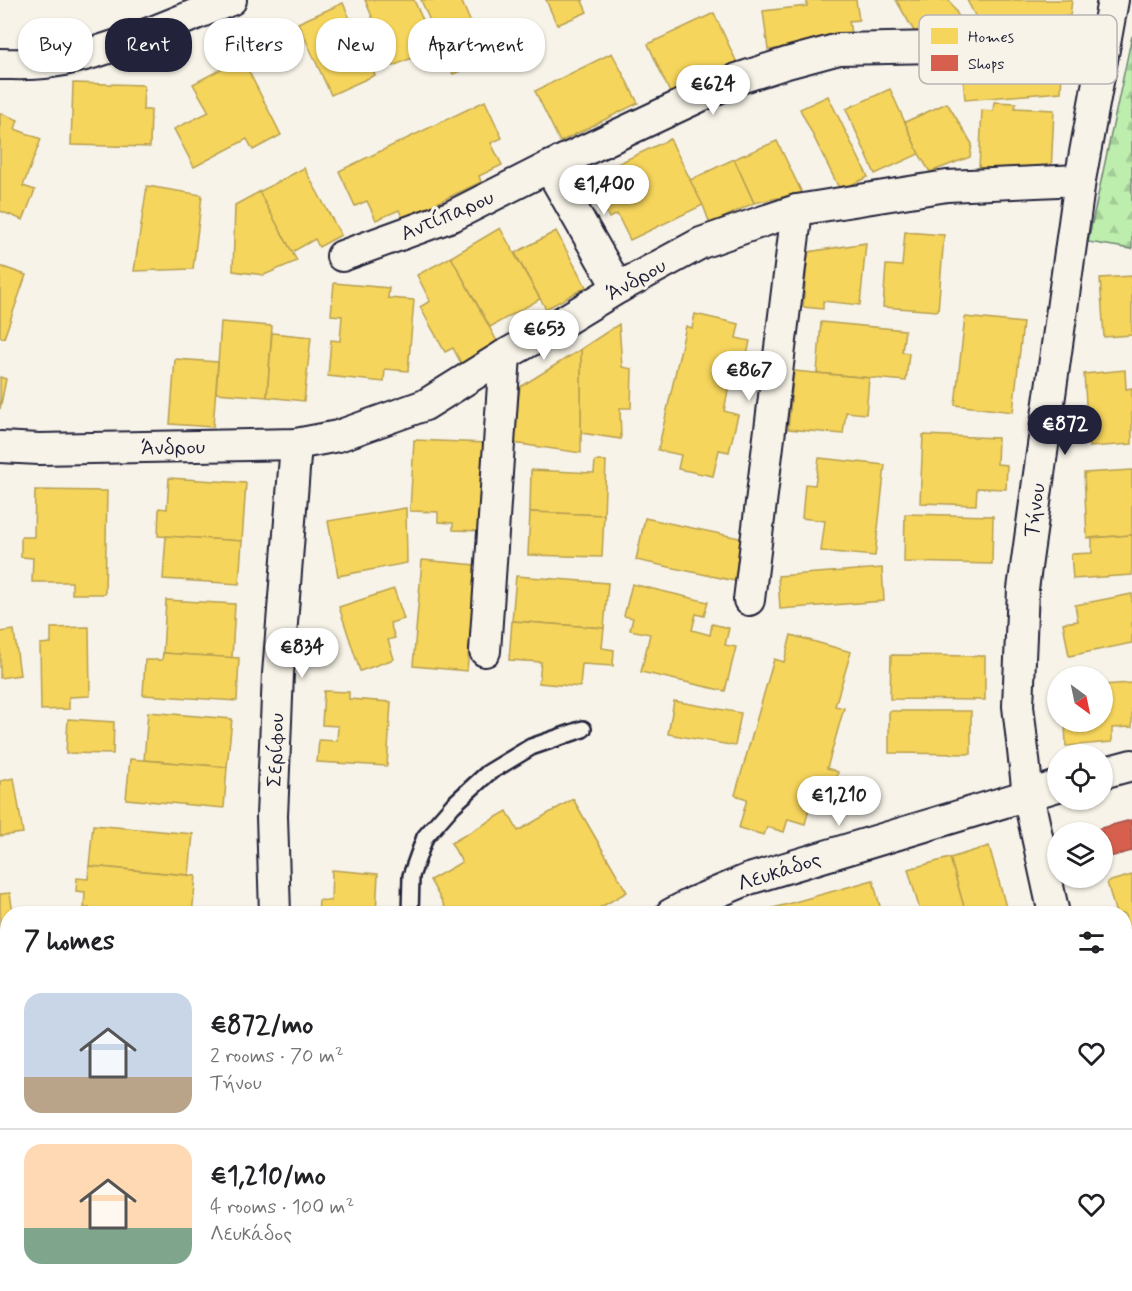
<!DOCTYPE html>
<meta charset="utf-8">
<style>
:root{--surface:#fff;--page:#f6f6f6;--text:#202124;--muted:#757577;--line:#e0e0e0;--accent:#22223b}
body{margin:0;font-family:Mynerve,sans-serif;background:var(--page);color:var(--text);height:100vh;display:flex;flex-direction:column;font-size:22px;white-space:nowrap}
*{box-sizing:border-box;margin:0}
p{font-size:20px;color:var(--muted)}
.icon{flex:none;width:33px;height:33px;fill:none;stroke:currentColor;stroke-width:2;stroke-linecap:round;stroke-linejoin:round}
.map{position:relative;flex:1;overflow:hidden}
.details{position:absolute;left:0px;top:906px;width:1132px;height:386px;display:flex;flex-direction:column;background:var(--surface);border-radius:24px 24px 0 0;box-shadow:0 2px 4px #0004}
.details>*{flex:none}
.top-card{position:absolute;left:18px;top:18px;width:600px;height:54px;display:flex;gap:12px}
.needle{width:39px;rotate:147deg}
.controls{position:absolute;left:1047px;top:666px;display:grid;gap:12px}
.controls a{display:grid;place-items:center;width:66px;height:66px;border-radius:50%;background:var(--surface);box-shadow:0 2px 4px #0004;font-size:30px}
.price{position:absolute;translate:-50% -51px;padding:0 14px;border-radius:21px;background:#fff;color:#222;font-size:20px;line-height:39px;filter:drop-shadow(0 2px 3px #0008)}
.price::after{content:'';position:absolute;left:50%;top:36px;width:18px;height:14px;margin-left:-9px;background:inherit;clip-path:polygon(0 0,100% 0,50% 100%)}
.price.current{background:var(--accent);color:#fff}
ul{padding:0;list-style:none}
li{display:flex;align-items:center;gap:18px;height:150px;padding:0 24px}
li+li{border-top:2px solid var(--line)}
li span{display:grid;place-items:center;flex:none;width:168px;height:120px;border-radius:18px;color:#555}
li>.icon{margin-inline-start:auto}
span .icon{width:72px;height:72px;fill:#fffc;stroke-width:1}
li b{font-size:26px}
h2{display:flex;justify-content:space-between;align-items:center;height:72px;padding:0 24px;font-size:26px}
.chip{padding:0 21px;border-radius:24px;background:var(--surface);box-shadow:0 2px 4px #0004;font-size:21px;line-height:54px}
.chip.current{background:var(--accent);color:#fff}
.map>svg:first-child{display:block}
</style>
<div class="map">
<svg width="1132" height="1291" viewBox="0 0 1132 1291">
<defs>
<pattern id="forest-firs" width="22" height="20" patternUnits="userSpaceOnUse" patternTransform="scale(1.5)"><rect width="22" height="20" fill="#beeead"/><path d="M5 1l3.5 6h-7zM16 11l3.5 6h-7z" fill="#a3cc96"/></pattern>
</defs>
<rect width="100%" height="100%" fill="#f7f3e8"/>
<filter id="ink" filterUnits="userSpaceOnUse"><feTurbulence type="fractalNoise" baseFrequency=".0167" numOctaves="2"/><feDisplacementMap in="SourceGraphic" scale="12" xChannelSelector="R" yChannelSelector="G"/><feConvolveMatrix kernelMatrix="1 2 1 2 8 2 1 2 1" color-interpolation-filters="sRGB"/></filter>
<g filter="url(#ink)">
<polygon fill="url(#forest-firs)" stroke="#708874" stroke-width="1.5" points="1132,36 1132,249 1088,242"/>
<g fill="#f6d55c" stroke="#b69f52" stroke-width="1.5">
<polygon points="365,0 414,0 435,48 393,66"/>
<polygon points="421,0 461,0 487,60 453,74"/>
<polygon points="546,0 584,0 582,1 587,12 557,25"/>
<polygon points="807,0 856,0 859,20 849,21 852,40 768,50 763,11 807,6"/>
<polygon points="896,0 949,0 961,20 953,36 918,38"/>
<polygon points="967,0 1072,0 1070,16 1004,20 981,27"/>
<polygon points="343,3 375,75 331,95 298,23"/>
<polygon points="714,13 737,63 671,95 648,44"/>
<polygon points="1063,48 1061,92 965,100 961,57"/>
<polygon points="612,53 638,103 560,142 535,91"/>
<polygon points="242,58 281,135 253,150 247,139 194,167 174,129 209,112 193,84"/>
<polygon points="73,83 144,85 143,110 151,110 150,147 71,145"/>
<polygon points="890,89 919,154 875,174 846,109"/>
<polygon points="828,96 868,177 840,190 800,109"/>
<polygon points="485,101 502,138 491,143 502,165 479,176 481,182 403,219 399,210 376,220 367,201 355,206 339,171"/>
<polygon points="994,102 1016,103 1015,108 1054,110 1051,172 979,168 982,110 993,111"/>
<polygon points="947,103 972,144 970,157 930,172 919,154 905,122"/>
<polygon points="0,113 18,120 15,129 41,139 23,186 35,190 23,220 0,211"/>
<polygon points="670,139 703,205 630,240 617,214 609,218 596,190 604,186 598,173"/>
<polygon points="777,141 802,193 754,203 734,159"/>
<polygon points="734,159 754,203 710,224 703,205 690,180"/>
<polygon points="304,168 341,235 319,247 315,239 292,252 259,192"/>
<polygon points="147,186 202,195 193,269 134,271"/>
<polygon points="259,192 297,261 264,275 233,271 235,205"/>
<polygon points="500,228 540,299 490,327 451,257"/>
<polygon points="556,231 586,287 546,309 515,253"/>
<polygon points="905,232 944,235 938,311 883,307 886,265 902,266"/>
<polygon points="866,243 860,305 823,301 823,309 803,307 808,252"/>
<polygon points="451,257 499,345 462,365 453,348 445,352 420,307 430,301 417,275"/>
<polygon points="0,266 26,275 4,338 0,337"/>
<polygon points="1132,276 1132,335 1104,337 1100,278"/>
<polygon points="334,283 389,288 388,298 414,300 408,371 385,369 384,382 328,376 331,340 340,341 342,316 331,315"/>
<polygon points="695,314 739,324 736,338 750,341 741,382 730,380 724,411 738,415 729,452 719,450 713,476 678,469 681,455 658,450 686,326 692,328"/>
<polygon points="965,317 1023,323 1013,412 955,405"/>
<polygon points="221,322 272,326 267,397 216,393"/>
<polygon points="821,322 905,330 902,352 909,353 906,381 817,373"/>
<polygon points="619,324 622,367 632,369 631,408 620,408 621,439 581,433 581,349"/>
<polygon points="272,333 311,337 304,401 267,397"/>
<polygon points="581,349 581,453 513,443 520,387"/>
<polygon points="175,359 218,362 213,427 170,424"/>
<polygon points="1125,370 1126,389 1132,388 1132,444 1089,447 1084,374"/>
<polygon points="794,371 869,378 866,414 846,412 843,434 788,429"/>
<polygon points="0,377 6,379 0,409"/>
<polygon points="923,435 998,438 997,464 1007,465 1006,489 977,488 976,505 920,503"/>
<polygon points="414,440 486,443 482,531 453,530 453,523 438,522 438,512 410,511"/>
<polygon points="819,458 885,465 875,556 821,551 825,521 802,518 805,484 815,485"/>
<polygon points="595,461 606,461 604,515 530,512 531,470 594,473"/>
<polygon points="1132,470 1132,535 1087,538 1084,473"/>
<polygon points="169,478 246,483 242,541 158,536 159,508 167,509"/>
<polygon points="35,490 107,491 105,594 72,594 72,582 32,582 33,558 21,557 21,537 34,537"/>
<polygon points="406,508 407,563 338,576 328,521"/>
<polygon points="530,512 604,515 602,557 528,555"/>
<polygon points="905,514 993,516 992,564 904,562"/>
<polygon points="645,518 749,540 740,582 636,560"/>
<polygon points="1132,535 1132,575 1073,579 1071,554 1092,553 1092,538"/>
<polygon points="166,536 242,541 239,584 163,579"/>
<polygon points="422,560 476,565 467,671 413,666"/>
<polygon points="882,568 884,601 780,609 778,576"/>
<polygon points="516,576 608,583 604,628 512,621"/>
<polygon points="632,584 708,602 704,616 696,614 692,630 710,635 712,624 729,628 725,645 736,647 725,691 641,672 650,634 630,630 633,618 624,616"/>
<polygon points="394,589 404,619 390,623 395,638 388,640 394,659 360,671 339,607"/>
<polygon points="1132,594 1132,643 1069,656 1063,623 1078,621 1075,605"/>
<polygon points="166,600 235,604 232,658 163,653"/>
<polygon points="512,621 604,628 602,648 614,650 613,666 582,664 580,687 539,683 541,662 509,660"/>
<polygon points="89,627 90,696 69,697 69,709 41,710 40,644 51,643 51,628"/>
<polygon points="14,630 20,675 0,678 0,632"/>
<polygon points="791,635 851,652 835,706 844,708 827,768 838,772 832,795 814,790 805,824 788,819 784,832 767,827 764,835 739,828 747,799 735,795 774,659 784,662"/>
<polygon points="163,653 239,658 237,701 143,695 145,660 162,660"/>
<polygon points="891,655 985,656 985,700 890,699"/>
<polygon points="1132,683 1132,727 1112,728 1112,742 1066,746 1065,722 1102,722 1102,685"/>
<polygon points="324,691 349,692 349,699 391,702 387,766 317,762 319,740 337,741 338,726 322,725"/>
<polygon points="674,701 741,713 735,746 668,734"/>
<polygon points="889,711 971,711 971,754 889,753"/>
<polygon points="148,712 232,719 227,767 144,760"/>
<polygon points="68,719 114,722 113,754 66,753"/>
<polygon points="130,759 227,767 224,808 126,799"/>
<polygon points="14,778 23,833 0,836 0,781"/>
<polygon points="573,799 627,892 589,914 449,914 430,880 462,862 451,843 507,811 518,831"/>
<polygon points="93,825 193,834 189,875 89,866"/>
<polygon points="989,846 1008,914 966,914 950,858"/>
<polygon points="950,858 966,914 921,914 908,869"/>
<polygon points="89,866 196,876 192,914 150,914 119,909 119,914 90,914 90,908 84,908 85,892 76,891 77,878 88,879"/>
<polygon points="332,870 378,874 376,914 318,914 319,900 331,901"/>
<polygon points="1132,875 1132,928 1125,930 1125,914 1116,914 1107,882"/>
<polygon points="873,880 882,914 767,914 766,910"/>
<polygon points="10,893 13,914 8,914 8,928 0,929 0,894"/>
<polygon points="1132,956 1132,1003 1125,1005 1125,958"/>
<polygon points="7,1042 8,1099 0,1099 0,1043"/>
<polygon points="8,1143 8,1200 0,1200 0,1144"/>
<polygon points="0,1200 8,1200 8,1284 45,1284 44,1291 0,1291"/>
<polygon points="191,1284 265,1284 264,1291 190,1291"/>
<polygon points="354,1284 426,1284 416,1291 352,1291 350,1290"/>
<polygon points="682,1284 737,1284 738,1291 683,1291"/>
<polygon points="737,1284 806,1284 807,1291 738,1291"/>
<rect x="829" y="1284" width="90" height="7"/>
</g>
<polygon fill="#d6604d" stroke="#a04d48" stroke-width="1.5" points="1131,820 1132,851 1102,859 1102,832 1086,832"/>
<g fill="none" stroke-linecap="round" stroke-linejoin="round">
<g stroke="#22223b" stroke-width="20">
<polyline id="service" points="410,914 411,876 425,837 453,805 488,773 531,747 583,729"/>
</g>
<g stroke="#22223b" stroke-width="34">
<g id="minor">
<path d="M0,64C15,64 31,65 46,63C107,55 174,22 231,0"/>
<polyline points="549,167 618,288"/>
<polyline points="342,256 452,216 549,167 737,79 787,63 839,49 937,47 1091,34 1106,36"/>
<polyline points="0,447 39,449 296,444 338,436 425,405 505,355 539,336 618,288 701,243 755,224 797,210 947,186 1080,180"/>
<polyline points="749,600 797,210"/>
<polyline points="485,651 505,355"/>
<polyline points="1102,773 1132,765"/>
<polyline points="275,914 272,816 278,674 296,444"/>
<polyline points="671,914 694,902 749,879 1058,786"/>
<polyline points="1054,914 1028,795 1018,706 1023,589 1080,180 1113,0"/>
<polyline points="1125,1239 1130,1263 1132,1288"/>
<polyline points="976,1284 977,1291"/>
<polyline points="306,1291 308,1284"/>
<polyline points="503,1291 518,1284"/>
</g>
</g>
<use href="#service" stroke="#f7f3e8" stroke-width="15"/>
<use href="#minor" stroke="#f7f3e8" stroke-width="30"/>
</g>
</g>
<g text-anchor="middle" stroke-width="6" stroke-linejoin="round" paint-order="stroke">
<g font-size="21" fill="#22223b" stroke="#f7f3e8">
<text transform="translate(447 215) rotate(-23)" y="7">Αντίπαρου</text>
<text transform="translate(636 279) rotate(-29)" y="7">Άνδρου</text>
<text transform="translate(173 447) rotate(-1)" y="7">Άνδρου</text>
<text transform="translate(1034 510) rotate(-82)" y="7">Τήνου</text>
<text transform="translate(275 750) rotate(-88)" y="7">Σερίφου</text>
<text transform="translate(779 871) rotate(-18)" y="7">Λευκάδος</text>
</g>
</g>
<rect x="919" y="15" width="198" height="69" rx="9" fill="#f7f3e8" stroke="#b7b4b4" stroke-width="1.5"/>
<rect x="931" y="28" width="27" height="16" fill="#f6d55c"/>
<rect x="931" y="55" width="27" height="16" fill="#d6604d"/>
<g font-size="16" fill="#22223b">
<text x="968" y="42">Homes</text>
<text x="968" y="69">Shops</text>
</g>
</svg>
<div class="controls">
<a><svg class="needle" viewBox="-14 -14 28 28"><path d="M0-13l5 13h-10z" fill="#e53935"/><path d="M0 13l5-13h-10z" fill="#757577"/></svg></a>
<a><svg class="icon" aria-label="locate" viewBox="0 0 24 24"><circle cx="12" cy="12" r="6"/><path d="M12 2v4M12 18v4M2 12h4M18 12h4"/></svg></a>
<a><svg class="icon" aria-label="layers" viewBox="0 0 24 24"><path d="M12 4l9 5-9 5-9-5zM3 14l9 5 9-5"/></svg></a>
</div>
<b class="price" style="left:713px;top:116px">€624</b>
<b class="price" style="left:604px;top:216px">€1,400</b>
<b class="price" style="left:544px;top:361px">€653</b>
<b class="price" style="left:749px;top:402px">€867</b>
<b class="price current" style="left:1065px;top:456px">€872</b>
<b class="price" style="left:302px;top:679px">€834</b>
<b class="price" style="left:839px;top:827px">€1,210</b>
<div class="top-card">
<a class="chip">Buy</a>
<a class="chip current">Rent</a>
<a class="chip">Filters</a>
<a class="chip">New</a>
<a class="chip">Apartment</a>
</div>
<section class="details">
<h2>7 homes<svg class="icon" aria-label="filters" viewBox="0 0 24 24"><path d="M4 7h16M4 17h16"/><circle cx="9" cy="7" r="2"/><circle cx="15" cy="17" r="2"/></svg></h2>
<ul>
<li><span style="background:linear-gradient(#c9d6e8 70%,#b9a48a 0)"><svg class="icon" aria-label="home" viewBox="0 0 24 24"><path d="M3 11l9-7 9 7M6 9v11h12V9"/></svg></span><div><b>€872/mo</b><p>2 rooms · 70 m²</p><p>Τήνου</p></div><svg class="icon" aria-label="heart" viewBox="0 0 24 24"><path d="M12 20l-8-8c-3-5 5-10 8-4 3-6 11-1 8 4z"/></svg></li>
<li><span style="background:linear-gradient(#ffd9b3 70%,#7fa58c 0)"><svg class="icon" aria-label="home" viewBox="0 0 24 24"><path d="M3 11l9-7 9 7M6 9v11h12V9"/></svg></span><div><b>€1,210/mo</b><p>4 rooms · 100 m²</p><p>Λευκάδος</p></div><svg class="icon" aria-label="heart" viewBox="0 0 24 24"><path d="M12 20l-8-8c-3-5 5-10 8-4 3-6 11-1 8 4z"/></svg></li>
</ul>
</section>
</div>
